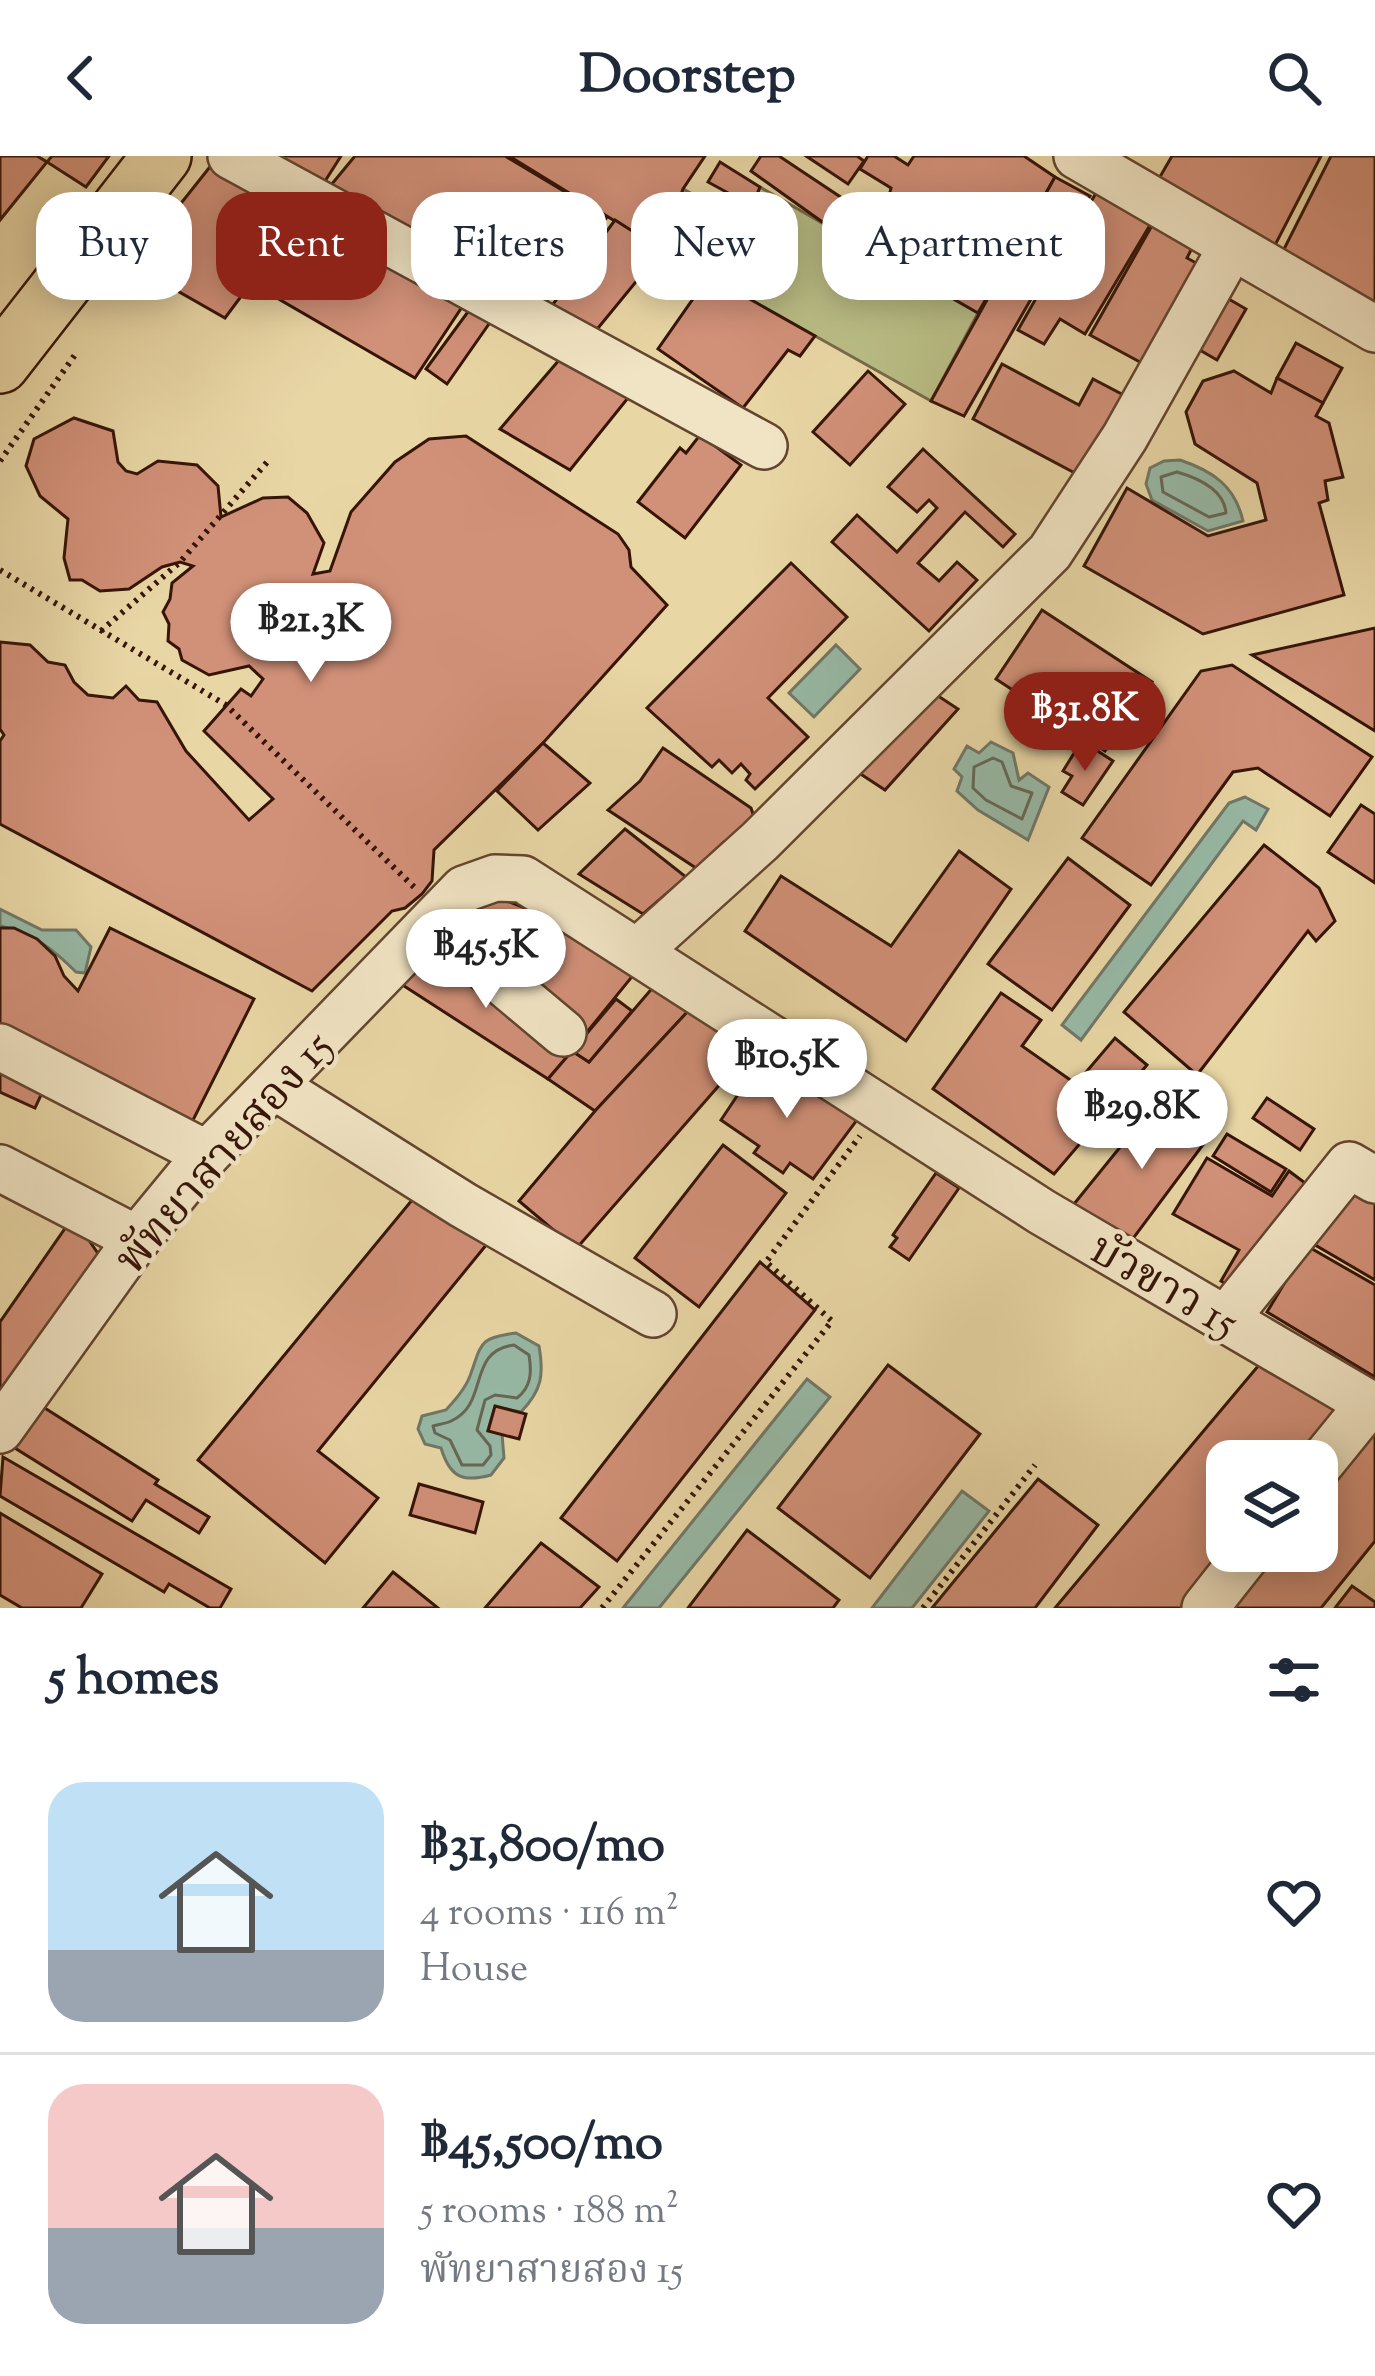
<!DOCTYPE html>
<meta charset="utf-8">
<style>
:root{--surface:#fff;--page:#f6f6f7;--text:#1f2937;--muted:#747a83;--line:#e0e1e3;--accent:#8f2418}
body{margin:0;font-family:"Sorts Mill Goudy","Noto Serif Thai",serif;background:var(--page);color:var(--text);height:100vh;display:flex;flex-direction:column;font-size:45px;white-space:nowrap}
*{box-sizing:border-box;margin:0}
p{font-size:39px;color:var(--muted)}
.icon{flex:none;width:66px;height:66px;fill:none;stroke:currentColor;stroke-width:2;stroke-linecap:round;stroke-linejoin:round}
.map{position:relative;height:1452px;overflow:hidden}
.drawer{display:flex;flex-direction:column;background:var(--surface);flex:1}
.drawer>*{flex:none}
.top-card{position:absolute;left:36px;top:36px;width:1305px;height:108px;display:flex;gap:24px}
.controls{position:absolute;left:1206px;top:1284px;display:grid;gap:24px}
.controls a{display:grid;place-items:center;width:132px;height:132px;border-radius:24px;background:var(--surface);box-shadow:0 6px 30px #0003;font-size:60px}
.price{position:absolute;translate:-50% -102px;padding:0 27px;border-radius:42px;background:#fff;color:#222;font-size:39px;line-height:78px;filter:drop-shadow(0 3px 6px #0008)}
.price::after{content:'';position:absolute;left:50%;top:72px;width:36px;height:27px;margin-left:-18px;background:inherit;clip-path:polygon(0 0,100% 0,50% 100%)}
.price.current{background:var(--accent);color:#fff}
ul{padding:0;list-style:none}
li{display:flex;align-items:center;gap:36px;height:300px;padding:0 48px}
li+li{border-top:3px solid var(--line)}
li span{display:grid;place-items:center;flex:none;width:336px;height:240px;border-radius:36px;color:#555}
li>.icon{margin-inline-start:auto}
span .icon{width:144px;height:144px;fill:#fffc;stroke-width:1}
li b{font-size:51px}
h2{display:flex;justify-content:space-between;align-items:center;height:144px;padding:0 48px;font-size:51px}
.pill{padding:0 42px;border-radius:36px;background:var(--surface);box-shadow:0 6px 30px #0003;font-size:42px;line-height:108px}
.pill.current{background:var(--accent);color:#fff}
header{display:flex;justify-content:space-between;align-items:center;height:156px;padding:0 48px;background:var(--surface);font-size:54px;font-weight:700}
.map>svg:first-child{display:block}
</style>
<header><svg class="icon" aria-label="back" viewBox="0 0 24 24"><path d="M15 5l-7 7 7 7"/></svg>Doorstep<svg class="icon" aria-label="search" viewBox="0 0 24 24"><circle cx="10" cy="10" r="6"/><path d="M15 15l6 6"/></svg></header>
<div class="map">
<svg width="1375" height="1452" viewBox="0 0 1375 1452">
<rect width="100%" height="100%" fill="#e9d6a5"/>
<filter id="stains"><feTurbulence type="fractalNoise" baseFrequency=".00167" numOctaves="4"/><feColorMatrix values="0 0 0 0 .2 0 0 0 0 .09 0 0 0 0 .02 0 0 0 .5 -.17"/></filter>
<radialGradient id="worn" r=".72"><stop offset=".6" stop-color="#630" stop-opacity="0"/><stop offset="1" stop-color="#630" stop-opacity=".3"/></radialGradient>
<polygon fill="#b9bd85" stroke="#786946" stroke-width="3" points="760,31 978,157 931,245 662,94 683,33 741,65"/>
<g fill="#97b9a6" stroke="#707767" stroke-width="3">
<path d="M1180,304C1213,315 1235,330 1243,365L1208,375L1152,344L1146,328L1150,312L1164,305Z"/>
<polygon points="836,489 860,513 814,561 789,537"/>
<polygon points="991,586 1013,597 1019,624 1028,617 1049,631 1028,684 978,654 957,635 962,621 954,613 967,590 979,597"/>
<polygon points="1245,641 1268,653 1256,674 1243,665 1081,884 1062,869 1229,647"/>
<path d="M0,753L42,774H76L91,791L85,817L76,816C54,794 32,776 0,770Z"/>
<path d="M516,1177L539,1190C544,1219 542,1234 521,1256L495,1251L488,1274L502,1278L504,1302L491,1319C462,1327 450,1321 441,1292L425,1288L418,1273L422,1260L446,1254C455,1244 465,1233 470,1220C482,1187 478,1182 516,1177Z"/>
<polygon points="807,1223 830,1241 659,1452 623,1452"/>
<polygon points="962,1335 989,1355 912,1452 872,1452"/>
</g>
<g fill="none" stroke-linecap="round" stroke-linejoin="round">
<g stroke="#666757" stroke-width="3">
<path d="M1177,316C1198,322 1224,334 1226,357L1209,361L1163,336L1161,321Z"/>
<polygon points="993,602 1002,606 1011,630 1032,637 1022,663 986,644 973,632 974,611"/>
<path d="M514,1189L529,1199C532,1217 531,1231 517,1242L495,1239L485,1244L477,1274L490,1290L491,1299L483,1309H462L450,1284L435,1277L433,1270C439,1268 445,1268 451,1265C490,1248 466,1195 514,1189Z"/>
</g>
</g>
<g fill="#d19078" stroke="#361508" stroke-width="3">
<polygon points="0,0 37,0 47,6 0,64"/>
<polygon points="52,0 109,0 86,31 47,6"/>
<polygon points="262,0 341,0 320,33"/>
<polygon points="355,0 505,0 607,61 544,149 331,29"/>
<polygon points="509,0 705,0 683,33 662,94"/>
<polygon points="761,0 779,0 845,44 828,70 751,15"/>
<polygon points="806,0 857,0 864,5 848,28"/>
<polygon points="868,0 894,0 908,9 914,0 1024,0 1055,21 978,157 931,130 935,120 914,117 895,97 883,65 891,32 860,13"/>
<polygon points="1172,0 1321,0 1272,95 1157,26"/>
<polygon points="1331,0 1375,0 1375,148 1280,101"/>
<polygon points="720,6 760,31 752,50 708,26"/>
<polygon points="213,7 462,151 415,222 251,127 225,162 132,109"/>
<polygon points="1055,21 1090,40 964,260 931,245"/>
<polygon points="1096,37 1150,69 1085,178 1060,163 1044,188 1018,174"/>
<polygon points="848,45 883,65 886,72 873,98 833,72"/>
<polygon points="615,64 662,94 589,183 545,159"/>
<polygon points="1154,66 1194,88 1187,102 1207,113 1151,212 1090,179"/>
<polygon points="709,120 815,180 800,200 788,194 743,252 658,193"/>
<polygon points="1220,138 1246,153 1217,204 1191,189"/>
<polygon points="470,153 491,165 447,228 426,213"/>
<polygon points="1296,187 1342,212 1323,247 1277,222"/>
<polygon points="560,203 628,242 570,314 500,273"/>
<polygon points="1002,208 1079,249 1093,223 1131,243 1088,324 973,263"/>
<polygon points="868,215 905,248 850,309 813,276"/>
<polygon points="1234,215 1271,237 1277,222 1323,247 1316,260 1329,267 1343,321 1325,325 1328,344 1319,347 1344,439 1203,478 1084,410 1127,332 1208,380 1266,364 1257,327 1195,288 1186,256 1203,225"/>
<polygon points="74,262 113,275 118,306 126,315 137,318 158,305 197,309 218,330 221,361 263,342 288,341 307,357 324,387 313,418 330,415 351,356 395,306 429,283 466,280 618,378 629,394 631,411 667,449 543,587 434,694 432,725 422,738 405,752 392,755 312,835 0,668 0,585 4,579 0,573 0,486 30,489 48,506 65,509 74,526 88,539 113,542 126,530 139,544 157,546 186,595 249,664 273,643 204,575 241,533 251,540 263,523 249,510 209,519 182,504 179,493 168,485 169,468 163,456 170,443 172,427 193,410 180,406 162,411 129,433 100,435 82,424 70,424 64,402 68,363 40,340 26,310 34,283"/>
<polygon points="700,279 741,309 685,382 638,346 680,292 686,297"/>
<polygon points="923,293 1015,378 1003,391 965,356 918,407 939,425 957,406 977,424 929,475 832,386 857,359 897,396 937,352 929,344 917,356 888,331"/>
<polygon points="791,407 847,461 768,542 808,581 755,633 746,624 750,618 741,608 732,617 719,604 712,611 647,552"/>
<polygon points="1042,454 1152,526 1105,595 996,523"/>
<polygon points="1375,472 1375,575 1252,499"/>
<polygon points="1232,509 1372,601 1330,660 1258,612 1233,616 1151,729 1082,682 1201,515"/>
<polygon points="929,534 958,553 885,634 850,611"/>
<polygon points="543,587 590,627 538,674 497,635"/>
<polygon points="663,592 751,652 755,664 734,689 724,686 696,712 608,654 640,625"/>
<polygon points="1093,592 1113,605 1083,649 1062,636 1072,620 1063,615 1076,594 1087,601"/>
<polygon points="1361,649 1375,658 1375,727 1328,696"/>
<polygon points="625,673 686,721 643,758 579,718"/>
<polygon points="1264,689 1319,732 1335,765 1316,785 1308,775 1197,919 1124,856"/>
<polygon points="959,695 1011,733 906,885 745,775 781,720 891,790"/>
<polygon points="1068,702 1130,749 1052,854 988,808"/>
<polygon points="502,743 528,753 635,817 587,876 456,774 481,747"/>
<polygon points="0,772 14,772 37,783 55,800 64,820 78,835 110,772 254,843 188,974 0,875"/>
<polygon points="443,787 572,895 548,923 401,828"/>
<polygon points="655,829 691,852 595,955 548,923 572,895 589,906"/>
<polygon points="1001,837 1041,864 1022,890 1076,928 1115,882 1147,909 1054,1018 933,933"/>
<polygon points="616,843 632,855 589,906 572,895"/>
<polygon points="691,852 750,894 576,1093 519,1045 595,955"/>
<polygon points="0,898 49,922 35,952 0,936"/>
<polygon points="761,904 857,964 813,1023 790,1007 783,1017 754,997 759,990 721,964"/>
<polygon points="1267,942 1314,973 1300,994 1253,962"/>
<polygon points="1159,943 1208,982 1129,1088 1074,1048"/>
<polygon points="1227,978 1286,1013 1271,1036 1213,1000"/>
<polygon points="723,989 786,1037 699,1151 635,1102"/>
<polygon points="1207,1002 1272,1040 1289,1015 1317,1036 1232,1132 1221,1125 1239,1094 1173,1058"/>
<polygon points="936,1017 959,1032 909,1104 890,1091 897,1082 893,1079"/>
<polygon points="1355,1024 1375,1037 1375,1124 1310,1086"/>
<polygon points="417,1038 487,1088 318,1295 378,1342 325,1407 198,1304"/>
<polygon points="73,1061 99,1099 0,1243 0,1166"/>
<polygon points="1307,1090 1375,1129 1375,1221 1267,1156"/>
<polygon points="760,1106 815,1154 617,1405 561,1362"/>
<polygon points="1264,1203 1344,1255 1305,1305 1227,1305 1227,1395 1188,1452 1055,1452"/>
<polygon points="888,1209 980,1278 870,1422 778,1352"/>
<polygon points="40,1249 158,1324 155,1328 209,1361 199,1377 146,1344 132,1365 10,1289"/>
<polygon points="495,1250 526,1258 519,1283 488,1275"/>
<polygon points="1375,1272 1375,1385 1321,1452 1224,1452 1269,1395 1317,1395 1317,1334"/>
<polygon points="3,1301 231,1433 220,1452 210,1452 169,1428 164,1436 0,1340"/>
<polygon points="1038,1323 1098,1369 1035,1452 932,1452"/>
<polygon points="419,1328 483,1346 475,1377 410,1359"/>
<polygon points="0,1357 102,1418 81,1452 22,1452 0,1439"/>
<polygon points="747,1374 839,1444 833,1452 688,1452"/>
<polygon points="541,1387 599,1431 580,1452 485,1452"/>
<polygon points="393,1416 438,1452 363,1452"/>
<polygon points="1352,1430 1375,1446 1375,1452 1335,1452"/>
</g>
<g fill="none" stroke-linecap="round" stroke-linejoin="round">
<g stroke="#63452f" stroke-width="50">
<g id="minor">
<polyline points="231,0 764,290"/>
<polyline points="1077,0 1375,173"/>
<polyline points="432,767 563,877"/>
<polyline points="637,796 760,685 1050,396 1125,281 1231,92"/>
<polyline points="0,891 207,998"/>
<polyline points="274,930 463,1049 653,1158"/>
<polyline points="0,1012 137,1083"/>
<polyline points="1225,1164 1349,1009 1375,1024"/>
<polyline points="0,1274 137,1083 207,998 464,733 495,722 523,723 1042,1056 1375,1251"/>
<polyline points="1317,1312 1369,1248"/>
<polyline points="1205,1452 1250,1395"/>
</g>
</g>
<g stroke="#361508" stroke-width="62">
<polyline id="major" points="0,208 162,0"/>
</g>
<g stroke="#361508" stroke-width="6" stroke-dasharray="3 6" stroke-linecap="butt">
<polyline points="0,305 77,196"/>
<polyline points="0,414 226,549 414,731"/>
<polyline points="101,475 180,406 268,305"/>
<polyline points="602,1452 832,1165 766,1106 860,980"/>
<polyline points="923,1452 1035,1309"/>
</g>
<use href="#minor" stroke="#f1e4c4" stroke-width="45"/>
<use href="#major" stroke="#e9d6a5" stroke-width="57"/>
</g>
<g text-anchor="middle" stroke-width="9" stroke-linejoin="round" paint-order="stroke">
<g font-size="45" fill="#361508" stroke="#f1e4c4">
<text transform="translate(222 995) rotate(-49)" y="16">พัทยาสายสอง 15</text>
<text transform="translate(1165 1128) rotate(30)" y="16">บัวขาว 15</text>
</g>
</g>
<rect width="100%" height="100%" filter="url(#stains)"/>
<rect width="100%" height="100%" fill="url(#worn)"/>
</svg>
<div class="controls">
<a><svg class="icon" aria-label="layers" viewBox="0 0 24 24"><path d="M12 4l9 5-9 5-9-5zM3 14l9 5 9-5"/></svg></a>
</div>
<b class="price" style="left:311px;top:529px">฿21.3K</b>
<b class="price current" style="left:1085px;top:618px">฿31.8K</b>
<b class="price" style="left:486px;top:855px">฿45.5K</b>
<b class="price" style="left:787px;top:965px">฿10.5K</b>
<b class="price" style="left:1142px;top:1016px">฿29.8K</b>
<div class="top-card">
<a class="pill">Buy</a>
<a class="pill current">Rent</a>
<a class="pill">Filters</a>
<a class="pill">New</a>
<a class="pill">Apartment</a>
</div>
</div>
<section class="drawer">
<h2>5 homes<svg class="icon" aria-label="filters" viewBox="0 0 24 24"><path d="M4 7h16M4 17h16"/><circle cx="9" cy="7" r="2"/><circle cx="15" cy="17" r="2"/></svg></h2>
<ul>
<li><span style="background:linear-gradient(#bfe0f5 70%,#9aa5b1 0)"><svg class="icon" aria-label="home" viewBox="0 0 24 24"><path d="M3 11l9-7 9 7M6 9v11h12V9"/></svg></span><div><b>฿31,800/mo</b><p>4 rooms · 116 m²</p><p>House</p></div><svg class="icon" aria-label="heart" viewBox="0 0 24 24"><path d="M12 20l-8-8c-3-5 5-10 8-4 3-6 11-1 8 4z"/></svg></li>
<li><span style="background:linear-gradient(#f6c9c9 60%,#9aa5b1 0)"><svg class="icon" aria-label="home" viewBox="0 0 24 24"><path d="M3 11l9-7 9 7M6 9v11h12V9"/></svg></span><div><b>฿45,500/mo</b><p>5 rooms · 188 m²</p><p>พัทยาสายสอง 15</p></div><svg class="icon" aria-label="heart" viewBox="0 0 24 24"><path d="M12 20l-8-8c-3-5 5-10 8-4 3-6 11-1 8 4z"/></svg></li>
</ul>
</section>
